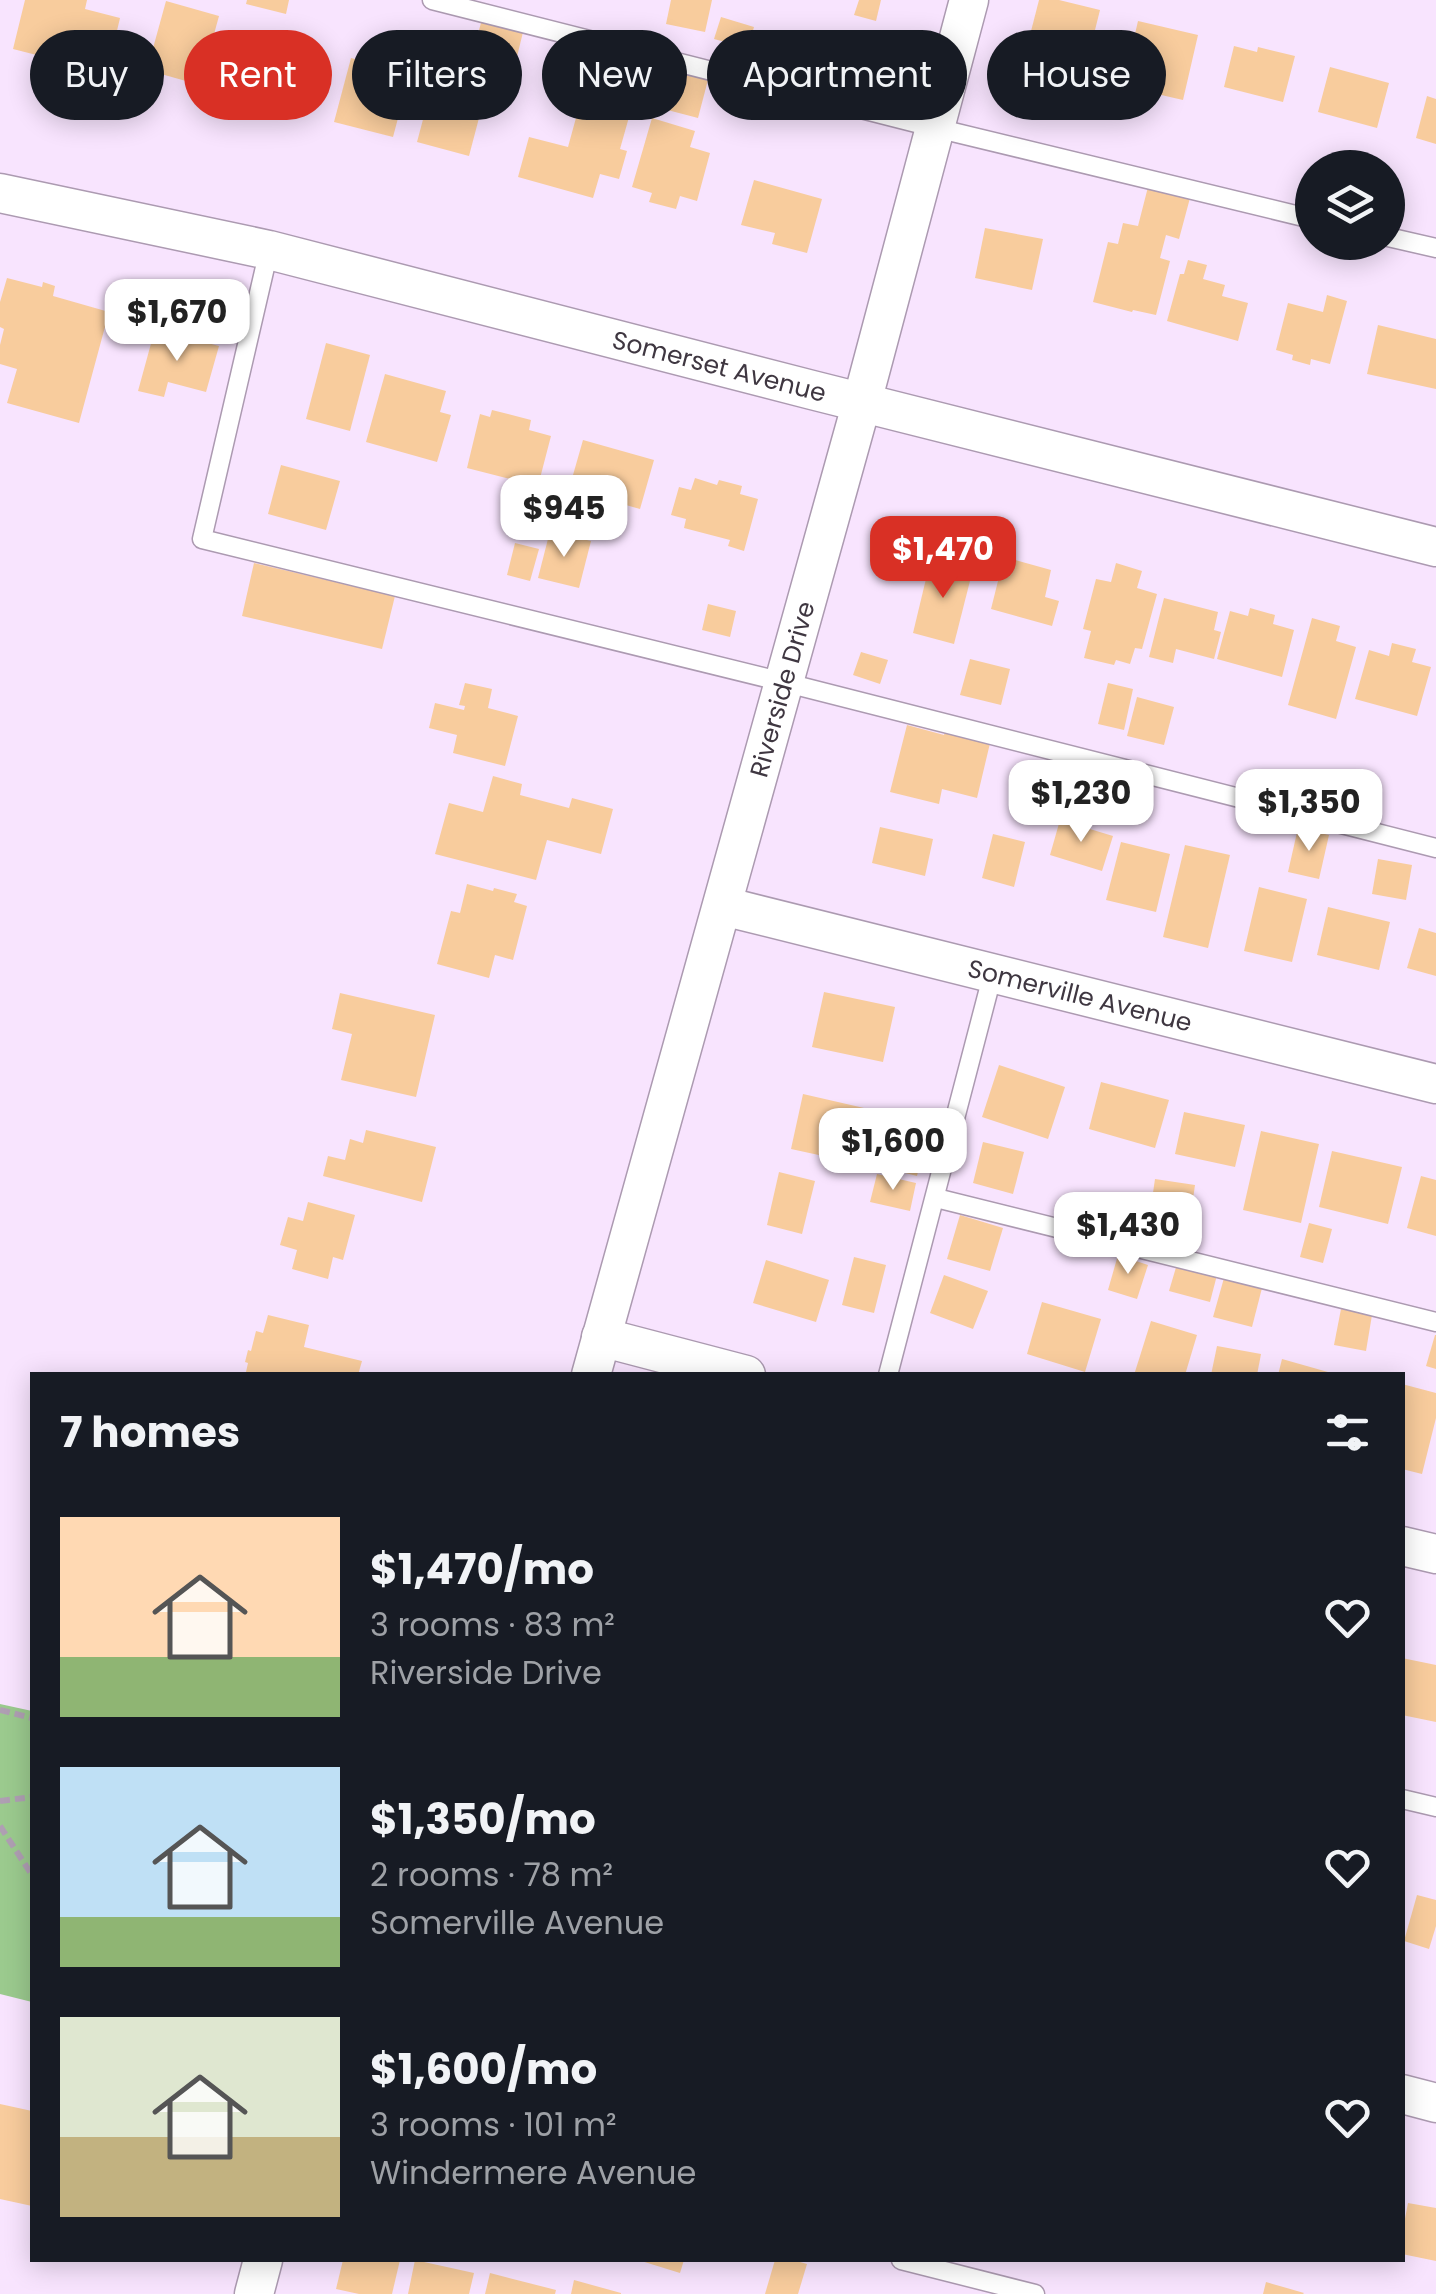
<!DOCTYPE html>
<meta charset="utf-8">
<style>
:root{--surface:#171b24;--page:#20242c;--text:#f1f3f6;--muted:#9ea1a6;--accent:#d93025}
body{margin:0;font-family:Poppins,sans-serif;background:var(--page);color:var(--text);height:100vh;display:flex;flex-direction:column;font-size:38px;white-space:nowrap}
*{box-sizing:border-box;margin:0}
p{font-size:32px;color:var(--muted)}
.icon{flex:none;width:55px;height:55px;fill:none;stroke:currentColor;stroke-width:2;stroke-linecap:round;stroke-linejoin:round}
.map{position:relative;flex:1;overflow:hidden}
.sheet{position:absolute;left:30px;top:1372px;width:1375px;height:890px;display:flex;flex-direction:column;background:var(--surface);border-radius:0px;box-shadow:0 5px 25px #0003}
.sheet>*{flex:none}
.guide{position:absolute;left:30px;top:30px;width:1378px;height:90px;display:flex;gap:20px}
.tools{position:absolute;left:1295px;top:150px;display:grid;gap:20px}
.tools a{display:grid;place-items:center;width:110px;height:110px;border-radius:50%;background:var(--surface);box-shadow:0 5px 25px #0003;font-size:50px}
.price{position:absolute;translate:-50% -85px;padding:0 22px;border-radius:20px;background:#fff;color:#222;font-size:32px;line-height:65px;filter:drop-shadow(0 2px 5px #0008)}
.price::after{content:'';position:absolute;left:50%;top:60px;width:30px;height:22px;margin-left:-15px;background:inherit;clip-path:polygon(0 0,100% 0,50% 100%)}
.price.current{background:var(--accent);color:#fff}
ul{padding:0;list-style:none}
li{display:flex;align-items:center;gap:30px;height:250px;padding:0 30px}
li span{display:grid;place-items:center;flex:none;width:280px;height:200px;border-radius:0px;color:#555}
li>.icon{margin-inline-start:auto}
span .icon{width:120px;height:120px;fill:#fffc;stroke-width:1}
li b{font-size:42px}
h2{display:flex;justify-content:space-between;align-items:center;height:120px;padding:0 30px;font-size:42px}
.tag{padding:0 35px;border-radius:45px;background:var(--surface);box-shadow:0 5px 25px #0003;font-size:35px;line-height:90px}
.tag.current{background:var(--accent);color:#fff}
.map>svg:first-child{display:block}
</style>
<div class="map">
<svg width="1436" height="2294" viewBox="0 0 1436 2294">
<rect width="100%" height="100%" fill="#f8e4fe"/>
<polygon fill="#9bca8e" points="0,1704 32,1711 32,2002 0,1994"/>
<g fill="#f8cc9d">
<polygon points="25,0 87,0 85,9 120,18 107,73 13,49"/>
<polygon points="247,0 289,0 286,14 246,4"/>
<polygon points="671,0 712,0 705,32 666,24"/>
<polygon points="859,0 881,0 876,21 854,15"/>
<polygon points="1039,0 1059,0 1100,10 1089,54 1029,39"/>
<polygon points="166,1 219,16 200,85 147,70"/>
<polygon points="483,16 524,28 514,69 471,58"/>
<polygon points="721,17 754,27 748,48 714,39"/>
<polygon points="1138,21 1198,35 1183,100 1157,94 1162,72 1128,64"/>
<polygon points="1234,46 1257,52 1258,47 1295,56 1283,102 1224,87"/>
<polygon points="253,54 311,69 300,113 242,98"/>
<polygon points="351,58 410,73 393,137 334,122"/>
<polygon points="636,58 662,65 650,107 625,100"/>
<polygon points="667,66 709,76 698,118 656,107"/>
<polygon points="1330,67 1389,83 1377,128 1318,112"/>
<polygon points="433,82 461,90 455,111 479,118 469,156 417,142"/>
<polygon points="582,96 631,110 620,149 627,151 619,179 600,174 593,198 518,177 529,137 568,147"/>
<polygon points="1427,96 1436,99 1436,144 1416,138"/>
<polygon points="652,118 695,131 690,147 710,153 697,201 680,196 676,209 649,202 652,193 632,187"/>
<polygon points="754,180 822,199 807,253 772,244 775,233 741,225"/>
<polygon points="1148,187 1190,198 1179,239 1166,235 1160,258 1170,261 1156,315 1133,310 1132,312 1093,302 1108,242 1118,244 1123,223 1138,226"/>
<polygon points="985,228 1043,239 1032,290 975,278"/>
<polygon points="1188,260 1207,265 1203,279 1225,285 1222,296 1248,303 1238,341 1167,321 1180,274 1184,274"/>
<polygon points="7,278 42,287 43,282 55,286 53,296 109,312 79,423 7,403 17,369 0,364 0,345 4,329 0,327 0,302"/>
<polygon points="1327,295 1347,301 1330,364 1311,359 1310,365 1292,360 1293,355 1276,350 1288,303 1323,312"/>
<polygon points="1378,325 1436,339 1436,389 1367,374"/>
<polygon points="155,329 219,346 206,392 168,382 164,397 138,391"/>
<polygon points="326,343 370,355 350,431 306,419"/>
<polygon points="385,374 446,391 440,412 451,415 437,462 366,442"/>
<polygon points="492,410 531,420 529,430 551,436 538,486 467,468 480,414 490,417"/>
<polygon points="583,440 654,460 640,509 569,489"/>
<polygon points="281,465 340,481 326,530 268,514"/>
<polygon points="695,478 717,485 719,480 742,486 740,494 758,499 744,551 728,546 730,540 684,528 686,519 671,515 679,487 691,490"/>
<polygon points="550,531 591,541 579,588 538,578"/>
<polygon points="515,543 539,549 530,581 507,575"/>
<polygon points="1004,557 1051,570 1045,597 1059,601 1052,626 991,609"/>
<polygon points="931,558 973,569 954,644 913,633"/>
<polygon points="254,563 395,596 382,649 242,616"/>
<polygon points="1116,563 1142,571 1137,588 1157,594 1142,649 1135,648 1130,664 1116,660 1114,665 1084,658 1091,631 1083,629 1096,579 1111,582"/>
<polygon points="1164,598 1218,612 1214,630 1221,632 1214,659 1176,649 1173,663 1149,657"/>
<polygon points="708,604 736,611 730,637 702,630"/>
<polygon points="1250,608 1275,615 1273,624 1294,630 1282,677 1217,659 1230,611 1248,616"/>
<polygon points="1312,618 1340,626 1336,641 1356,647 1336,719 1288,705"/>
<polygon points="1392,643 1416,649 1412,662 1431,667 1417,716 1355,699 1369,650 1389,656"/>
<polygon points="861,652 888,660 880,684 853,675"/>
<polygon points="970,659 1010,669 1001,705 960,695"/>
<polygon points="465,683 492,689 488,708 518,716 505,766 453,753 457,735 429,728 435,703 464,710 465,706 459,705"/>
<polygon points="1108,683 1133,689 1124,730 1098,724"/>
<polygon points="1137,697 1174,707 1164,745 1127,736"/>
<polygon points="907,725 944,735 946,728 991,739 977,798 942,789 939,804 890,792"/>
<polygon points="1078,769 1113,776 1106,816 1070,810"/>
<polygon points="493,776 522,784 520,795 569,808 572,798 613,809 601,854 547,840 536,880 435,854 449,803 483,812"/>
<polygon points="1060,820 1113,836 1102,871 1050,855"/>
<polygon points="880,827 933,839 925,876 872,863"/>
<polygon points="1298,828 1329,835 1319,879 1288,872"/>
<polygon points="993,834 1025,842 1014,887 982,878"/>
<polygon points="1121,842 1170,854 1156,912 1106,900"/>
<polygon points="1185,845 1230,855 1208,948 1163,937"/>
<polygon points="1378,859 1412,865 1406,900 1372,894"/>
<polygon points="467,884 493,891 494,888 517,894 514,902 527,906 513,960 495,955 489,978 437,964 451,911 460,913"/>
<polygon points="1259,887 1307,899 1292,962 1244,951"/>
<polygon points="1328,907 1390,922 1379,970 1317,955"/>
<polygon points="1419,928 1436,933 1436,976 1407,968"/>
<polygon points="824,992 895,1007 883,1062 812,1047"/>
<polygon points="340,993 435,1015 416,1097 341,1080 352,1034 332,1029"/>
<polygon points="999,1065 1065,1087 1048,1139 982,1117"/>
<polygon points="1101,1082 1169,1100 1155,1148 1089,1129"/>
<polygon points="803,1094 864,1108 851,1162 791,1149"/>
<polygon points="1184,1112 1245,1125 1235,1167 1175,1154"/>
<polygon points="884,1124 927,1134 917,1176 874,1165"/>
<polygon points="366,1130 436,1147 422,1202 323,1176 328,1156 345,1160 350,1139 363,1143"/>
<polygon points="1261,1131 1319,1144 1301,1223 1243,1210"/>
<polygon points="983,1142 1024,1152 1013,1194 973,1183"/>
<polygon points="1332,1151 1402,1167 1388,1224 1319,1207"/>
<polygon points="779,1172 815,1181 802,1234 767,1225"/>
<polygon points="877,1174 916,1183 910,1211 870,1202"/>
<polygon points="1421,1176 1436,1180 1436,1236 1407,1228"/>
<polygon points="1155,1179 1195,1185 1189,1227 1149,1220"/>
<polygon points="308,1202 355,1215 343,1260 333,1257 328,1279 292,1269 297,1250 280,1245 288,1217 303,1221"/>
<polygon points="960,1215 1003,1228 990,1271 947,1259"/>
<polygon points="1309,1223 1332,1229 1323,1263 1300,1257"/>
<polygon points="1118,1255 1148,1265 1137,1299 1108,1290"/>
<polygon points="854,1257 886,1265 874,1313 842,1305"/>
<polygon points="766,1260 829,1280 816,1322 753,1303"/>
<polygon points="1177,1264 1217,1275 1210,1302 1169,1291"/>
<polygon points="944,1275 988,1291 973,1329 930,1313"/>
<polygon points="1224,1278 1262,1288 1252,1327 1213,1317"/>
<polygon points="1042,1302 1101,1319 1085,1372 1027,1354"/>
<polygon points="1341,1309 1372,1315 1366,1351 1334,1345"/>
<polygon points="268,1315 309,1325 304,1347 362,1361 358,1375 258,1375 246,1372 248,1363 245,1362 248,1350 251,1351 256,1331 263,1333"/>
<polygon points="1151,1321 1197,1335 1185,1375 1134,1375"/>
<polygon points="1435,1335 1436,1335 1436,1369 1426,1366"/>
<polygon points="1217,1346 1261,1354 1257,1375 1211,1375"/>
<polygon points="1282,1359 1335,1374 1335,1375 1278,1375"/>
<polygon points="1402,1384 1436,1393 1436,1418 1422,1474 1402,1469"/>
<polygon points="1402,1658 1436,1665 1436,1722 1402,1715"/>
<polygon points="1417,1895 1436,1900 1436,1926 1429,1949 1404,1941"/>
<polygon points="0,2104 32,2111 32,2206 0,2199"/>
<polygon points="1408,2203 1436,2208 1436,2261 1402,2254 1402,2234"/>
<polygon points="343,2260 400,2260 392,2294 359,2294 336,2289"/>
<polygon points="415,2260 474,2273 469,2294 408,2294"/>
<polygon points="638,2260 684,2260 680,2273"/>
<polygon points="775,2260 793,2260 807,2264 798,2294 765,2294"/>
<polygon points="490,2273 556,2290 555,2294 485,2294"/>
<polygon points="574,2280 621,2293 621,2294 571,2294"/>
<polygon points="1266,2282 1304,2293 1303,2294 1263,2294"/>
</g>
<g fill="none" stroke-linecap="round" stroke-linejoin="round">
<g stroke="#ac9ab1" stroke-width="21">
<g id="lane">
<polyline points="432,0 936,128 1312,219"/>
<polyline points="1388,237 1436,248"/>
<polyline points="269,250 202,539 783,682 1436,848"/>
<polyline points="936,1198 1436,1322"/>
<polyline points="888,1375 993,973"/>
<polyline points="1402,1799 1436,1807"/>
<polyline points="901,2260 1035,2294"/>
</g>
</g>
<g stroke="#ac9ab1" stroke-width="41">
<g id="street">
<path id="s1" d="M0,193L269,250L812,390L1436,547"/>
<path id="s2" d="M723,906L1436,1084"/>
<polyline points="601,1337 746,1375"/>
<path id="s3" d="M591,1375L862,402L969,0"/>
<polyline points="1402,1546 1436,1554"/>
<polyline points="1402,2094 1436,2103"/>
<polyline points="254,2294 263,2260"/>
</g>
</g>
<g stroke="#af9fb3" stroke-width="6" stroke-dasharray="10 5" stroke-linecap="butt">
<polyline points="0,1710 32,1718"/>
<polyline points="0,1801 32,1797"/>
<polyline points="0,1826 32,1875"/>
</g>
<use href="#lane" stroke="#fff" stroke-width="18"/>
<use href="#street" stroke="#fff" stroke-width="38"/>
</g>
<g text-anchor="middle" stroke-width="10" stroke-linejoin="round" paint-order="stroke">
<g font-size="25" fill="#3f3741" stroke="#fff">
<text dy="9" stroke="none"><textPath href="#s1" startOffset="740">Somerset Avenue</textPath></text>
<text dy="9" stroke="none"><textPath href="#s3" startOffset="712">Riverside Drive</textPath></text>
<text dy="9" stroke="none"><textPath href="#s2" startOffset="368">Somerville Avenue</textPath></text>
</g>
</g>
</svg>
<div class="tools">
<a><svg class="icon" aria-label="layers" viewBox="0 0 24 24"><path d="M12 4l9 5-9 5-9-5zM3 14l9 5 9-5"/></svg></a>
</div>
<b class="price" style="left:177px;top:364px">$1,670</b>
<b class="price" style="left:564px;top:560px">$945</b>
<b class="price current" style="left:943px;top:601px">$1,470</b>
<b class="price" style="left:1081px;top:845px">$1,230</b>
<b class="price" style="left:1309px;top:854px">$1,350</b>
<b class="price" style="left:893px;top:1193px">$1,600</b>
<b class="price" style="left:1128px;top:1277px">$1,430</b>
<div class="guide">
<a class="tag">Buy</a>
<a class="tag current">Rent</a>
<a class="tag">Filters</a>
<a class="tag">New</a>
<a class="tag">Apartment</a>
<a class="tag">House</a>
</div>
<section class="sheet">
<h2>7 homes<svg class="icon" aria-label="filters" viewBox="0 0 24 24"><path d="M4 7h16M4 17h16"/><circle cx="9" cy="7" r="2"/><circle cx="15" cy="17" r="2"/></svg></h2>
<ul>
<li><span style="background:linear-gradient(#ffd9b3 70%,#8fb573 0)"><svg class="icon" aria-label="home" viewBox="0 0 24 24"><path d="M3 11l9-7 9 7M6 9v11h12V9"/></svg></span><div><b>$1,470/mo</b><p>3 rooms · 83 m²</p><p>Riverside Drive</p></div><svg class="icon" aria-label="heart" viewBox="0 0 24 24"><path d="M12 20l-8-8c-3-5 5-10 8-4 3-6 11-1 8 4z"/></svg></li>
<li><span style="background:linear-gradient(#bfe0f5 75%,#8fb573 0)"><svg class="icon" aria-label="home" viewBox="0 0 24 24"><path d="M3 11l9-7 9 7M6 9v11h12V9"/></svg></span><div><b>$1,350/mo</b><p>2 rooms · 78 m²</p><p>Somerville Avenue</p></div><svg class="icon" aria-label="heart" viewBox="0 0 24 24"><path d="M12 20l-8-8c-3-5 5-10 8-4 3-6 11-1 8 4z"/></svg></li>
<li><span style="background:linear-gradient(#dfe7d0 60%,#c2b280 0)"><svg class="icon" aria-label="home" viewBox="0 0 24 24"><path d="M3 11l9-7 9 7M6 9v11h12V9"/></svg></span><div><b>$1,600/mo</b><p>3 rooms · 101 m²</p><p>Windermere Avenue</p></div><svg class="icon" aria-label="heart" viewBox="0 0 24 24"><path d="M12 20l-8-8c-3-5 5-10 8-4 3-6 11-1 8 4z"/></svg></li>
</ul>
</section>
</div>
